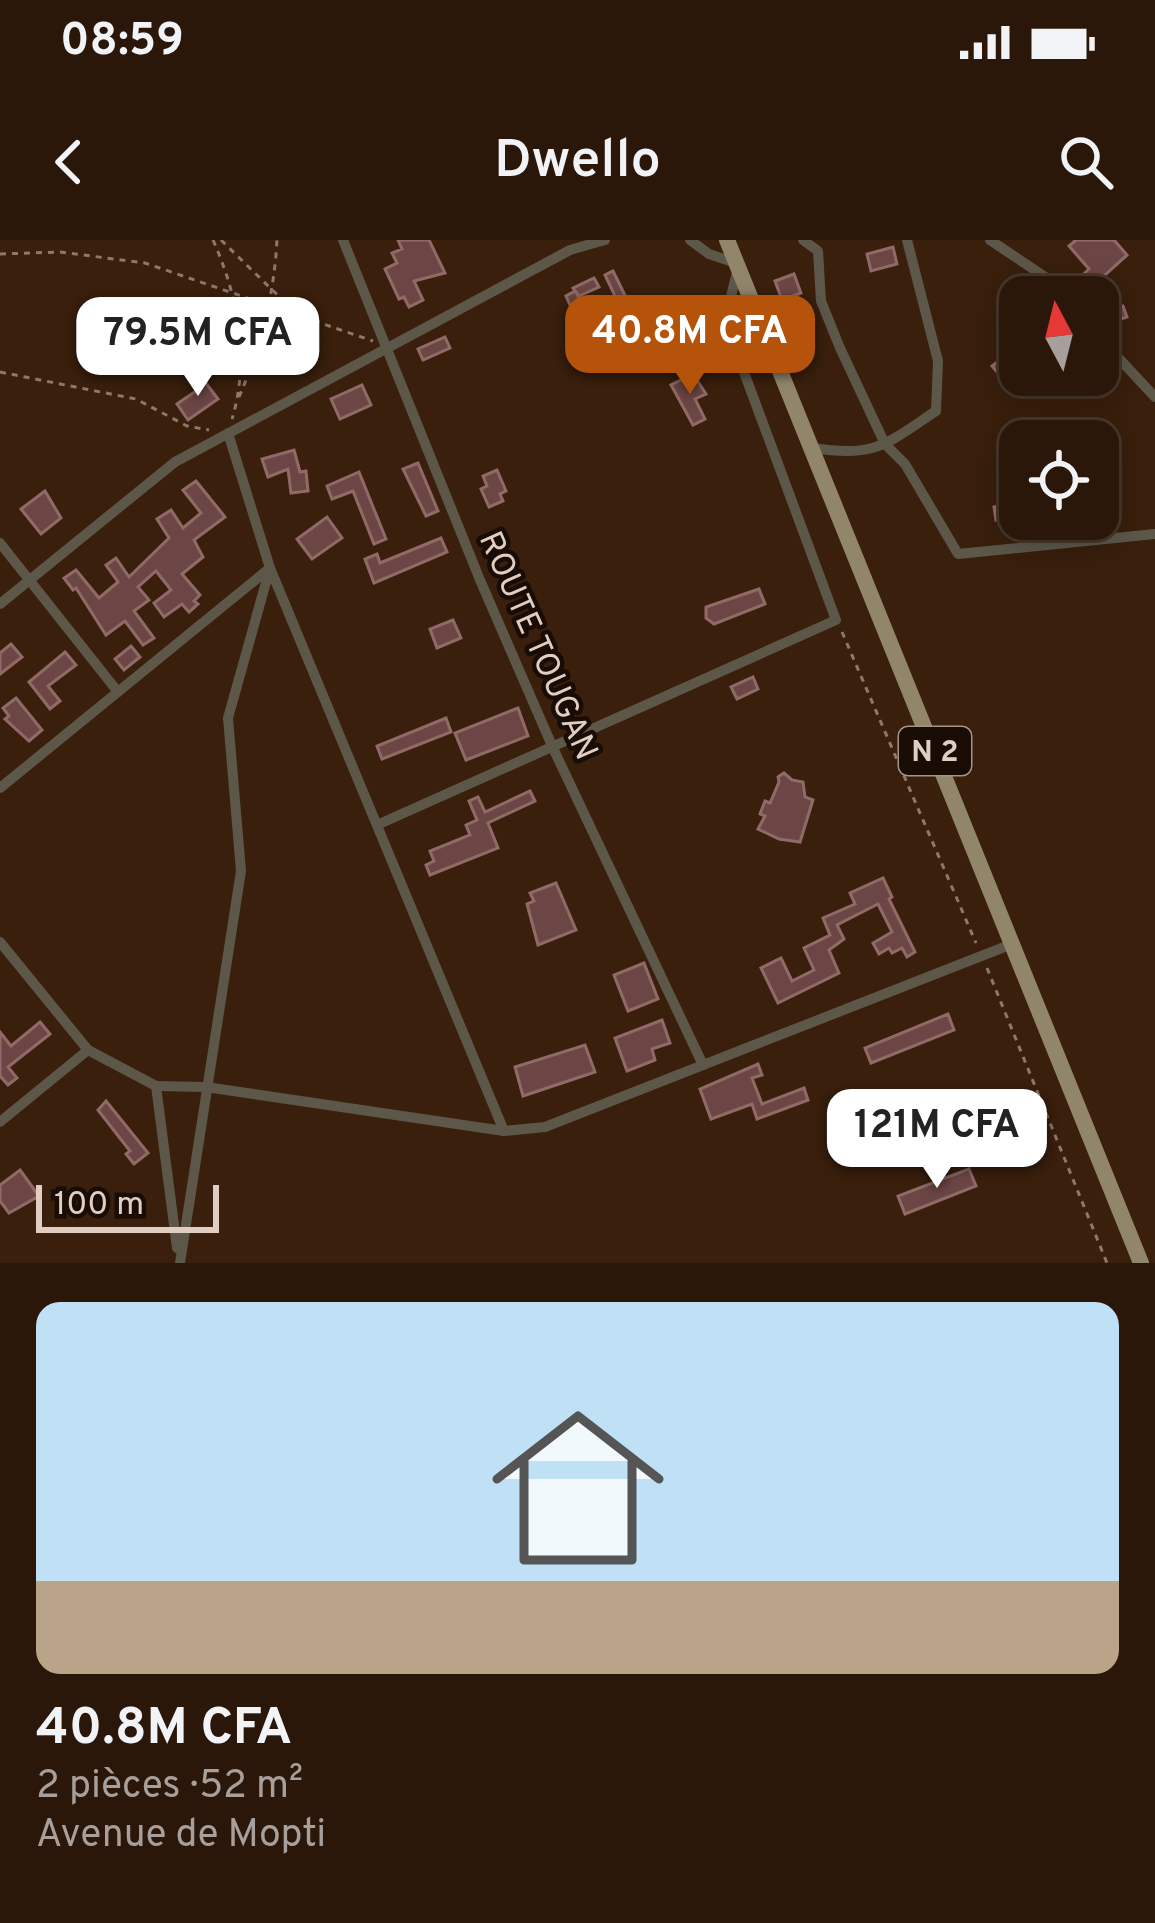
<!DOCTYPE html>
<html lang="fr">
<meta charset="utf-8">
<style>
:root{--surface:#2b1709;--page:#372417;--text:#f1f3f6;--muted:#a69f9c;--line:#47362a;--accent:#b45309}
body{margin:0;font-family:Overpass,sans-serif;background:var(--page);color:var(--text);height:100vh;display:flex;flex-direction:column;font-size:45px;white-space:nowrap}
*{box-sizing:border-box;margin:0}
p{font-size:39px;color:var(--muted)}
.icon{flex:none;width:66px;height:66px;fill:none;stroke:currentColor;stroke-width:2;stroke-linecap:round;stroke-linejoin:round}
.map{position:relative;height:1023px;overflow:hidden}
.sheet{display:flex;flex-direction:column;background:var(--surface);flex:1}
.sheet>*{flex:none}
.needle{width:78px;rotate:353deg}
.buttons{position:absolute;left:999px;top:36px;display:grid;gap:24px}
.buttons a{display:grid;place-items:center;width:120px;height:120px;border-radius:24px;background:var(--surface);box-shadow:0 6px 30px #0003,0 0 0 3px var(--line);font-size:60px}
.scale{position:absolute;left:36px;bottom:30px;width:183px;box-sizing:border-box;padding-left:12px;border:6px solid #e0cec3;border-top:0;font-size:33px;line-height:42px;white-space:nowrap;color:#e0cec3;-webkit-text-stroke:9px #180c05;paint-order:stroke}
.price{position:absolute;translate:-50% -102px;padding:0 27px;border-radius:24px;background:#fff;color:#222;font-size:39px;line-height:78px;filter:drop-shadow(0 3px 6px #0008)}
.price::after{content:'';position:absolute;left:50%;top:72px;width:36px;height:27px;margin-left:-18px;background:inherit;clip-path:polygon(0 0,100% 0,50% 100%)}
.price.current{background:var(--accent);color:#fff}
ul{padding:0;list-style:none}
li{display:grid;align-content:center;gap:24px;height:636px;padding:0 36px}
li span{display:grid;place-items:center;height:372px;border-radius:24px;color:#555}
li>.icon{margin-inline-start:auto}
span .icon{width:216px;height:216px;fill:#fffc;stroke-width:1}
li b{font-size:51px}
.status{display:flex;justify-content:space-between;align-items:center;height:84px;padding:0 60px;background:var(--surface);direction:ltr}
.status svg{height:33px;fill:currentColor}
header{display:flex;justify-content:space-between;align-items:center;height:156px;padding:0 36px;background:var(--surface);font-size:54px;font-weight:600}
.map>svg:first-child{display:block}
</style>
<div class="status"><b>08:59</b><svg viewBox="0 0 49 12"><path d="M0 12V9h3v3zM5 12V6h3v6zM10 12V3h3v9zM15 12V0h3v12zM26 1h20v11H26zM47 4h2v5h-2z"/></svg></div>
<header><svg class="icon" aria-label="back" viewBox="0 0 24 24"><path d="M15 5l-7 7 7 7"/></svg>Dwello<svg class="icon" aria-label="search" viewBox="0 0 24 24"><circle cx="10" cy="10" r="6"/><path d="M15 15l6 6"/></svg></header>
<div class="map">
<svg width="1155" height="1023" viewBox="0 0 1155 1023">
<rect width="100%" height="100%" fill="#391f0c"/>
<g fill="#6c4644" stroke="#916a68" stroke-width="3">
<polygon points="398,0 429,0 445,33 414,41 423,60 409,67 404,57 399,59 385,29 397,23 392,13 402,9"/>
<polygon points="1076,0 1114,0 1127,15 1084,54 1074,43 1089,29 1069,6"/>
<polygon points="893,7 897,24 871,31 867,14"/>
<polygon points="613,31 641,88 632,92 605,35"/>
<polygon points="794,34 801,53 782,60 775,41"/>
<polygon points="594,38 599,47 579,56 576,52 586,76 600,107 622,97 627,107 594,119 566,56 575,51 573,48"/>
<polygon points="1123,66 1127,77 1098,86 1098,73"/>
<polygon points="445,97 450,108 423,120 418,109"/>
<polygon points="1015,116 1020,123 1016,128 1025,139 1012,150 992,126 1000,120 1004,125"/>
<polygon points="199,134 218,159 188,180 177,164 199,149 191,140"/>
<polygon points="693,134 706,154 695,159 705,179 693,185 671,145"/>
<polygon points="362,145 371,165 340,179 331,159"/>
<polygon points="294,210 300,232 306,231 308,251 291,253 288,229 268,237 262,219"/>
<polygon points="418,223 438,271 426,276 403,229"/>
<polygon points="497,230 506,251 500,254 503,261 489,267 481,249 487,246 483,236"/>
<polygon points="359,232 386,299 374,304 353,251 332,259 327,246"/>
<polygon points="196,241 225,277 194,300 203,317 182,334 200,355 194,361 198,364 189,372 182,364 164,377 154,363 171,350 156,331 138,347 149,360 134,371 154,398 143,405 125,381 106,395 76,348 73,350 64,338 76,330 99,358 118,342 106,325 116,318 129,337 169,298 157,279 171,270 183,288 201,273 183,250"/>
<polygon points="45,251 61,278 41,294 21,269"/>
<polygon points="1012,264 1015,285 1004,286 1003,279 996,280 994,267"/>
<polygon points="327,277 342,298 312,319 297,299"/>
<polygon points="441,298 447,312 374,343 365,319 377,314 380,323"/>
<polygon points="759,349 765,364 714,384 706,378 706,367"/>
<polygon points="453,380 461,398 437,408 430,389"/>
<polygon points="11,404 22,417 0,434 0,413"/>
<polygon points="131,406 140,417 124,430 115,419"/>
<polygon points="65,412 76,425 48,446 60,461 50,469 29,442"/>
<polygon points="753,437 758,449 737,459 731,447"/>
<polygon points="16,458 42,490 29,501 5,479 9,476 3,468"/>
<polygon points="518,468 528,496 466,520 455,493"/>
<polygon points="446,478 451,492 382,519 377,506"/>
<polygon points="784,533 792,540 803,542 805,557 813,560 800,602 779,599 758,589 765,576 760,574 765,561 770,563 779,542 778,537"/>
<polygon points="530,551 535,561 488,583 498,608 430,635 426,625 434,621 430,611 470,595 466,585 477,580 469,561 478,557 485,572"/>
<polygon points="883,638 892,657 889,659 915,712 907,717 902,708 892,713 889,708 879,714 873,703 892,692 878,664 837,685 844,699 829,710 839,733 778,763 761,728 781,718 792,741 814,730 804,708 830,695 823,678 855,664 850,653"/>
<polygon points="556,643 576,690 538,705 527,664 534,661 530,653"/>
<polygon points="644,723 658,759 628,771 614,735"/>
<polygon points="948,774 954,790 871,823 865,808"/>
<polygon points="662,780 670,803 652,809 655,820 627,831 615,798"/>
<polygon points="40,782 50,794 8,827 17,838 8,845 0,836 0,792 11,806"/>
<polygon points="585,805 595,832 523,856 515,827"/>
<polygon points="758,824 762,835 752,838 762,864 804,848 808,860 757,879 752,864 711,879 700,849"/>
<polygon points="106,861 148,913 134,924 126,914 130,911 98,870"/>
<polygon points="955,866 962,881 888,911 882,896"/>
<polygon points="969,929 976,946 905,974 898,956"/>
<polygon points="20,930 39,956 9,973 0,961 0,945"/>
</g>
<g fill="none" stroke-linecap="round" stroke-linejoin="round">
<g stroke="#8e7869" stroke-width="3" stroke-dasharray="6 6" stroke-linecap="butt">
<path d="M213,0C238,56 250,120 232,179"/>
<polyline points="221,0 298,75"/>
<polyline points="0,14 60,12 145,23 373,101"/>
<polyline points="0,132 136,159 187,186 209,190"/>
<path d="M239,157C261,106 274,56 277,0"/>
<polyline points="842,392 976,703"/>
<polyline points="987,728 1107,1023"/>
</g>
<g stroke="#5c5749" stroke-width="10">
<polyline points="343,0 480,340 553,508 703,825"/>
<polyline points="803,0 818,11 821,61 840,108 885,204 905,224 958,314 1155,294"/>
<polyline points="990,0 1060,47 1068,57"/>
<polyline points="1098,96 1155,157"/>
<polyline points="228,193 270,328 504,891"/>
<path d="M813,208C876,218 886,204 936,171L938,121L907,0"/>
<polyline points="0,303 118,452"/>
<polyline points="0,364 175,222 570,10 605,0"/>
<polyline points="0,548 270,328 228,478 241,631 180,1023"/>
<polyline points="377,585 836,380 725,81 739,24 709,14 690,0"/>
<polyline points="0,702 88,810 156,846 177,1008"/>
<polyline points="156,846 206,847 504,891 545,887 1012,704"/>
<polyline points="0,882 88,810"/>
</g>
<polyline stroke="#91866a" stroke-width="16" points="727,0 1141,1023"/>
</g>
<g text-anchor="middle" stroke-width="9" stroke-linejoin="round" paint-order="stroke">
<rect fill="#180c05" stroke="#a4948a" stroke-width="3" x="899" y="487" width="72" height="48" rx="9"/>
<g font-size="30" font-weight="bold" fill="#e0cec3">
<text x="935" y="521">N 2</text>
</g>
<g font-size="33" fill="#e0cec3" stroke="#180c05">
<text transform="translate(540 405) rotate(66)" y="12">ROUTE TOUGAN</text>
</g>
</g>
</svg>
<div class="buttons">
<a><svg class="needle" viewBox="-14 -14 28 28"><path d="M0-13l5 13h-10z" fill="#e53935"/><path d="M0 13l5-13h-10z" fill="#a69f9c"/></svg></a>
<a><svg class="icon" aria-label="locate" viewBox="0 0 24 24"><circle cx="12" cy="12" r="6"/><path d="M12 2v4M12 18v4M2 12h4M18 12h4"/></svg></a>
</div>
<div class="scale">100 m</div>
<b class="price current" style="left:690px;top:157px">40.8M CFA</b>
<b class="price" style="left:198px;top:159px">79.5M CFA</b>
<b class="price" style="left:937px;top:951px">121M CFA</b>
</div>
<section class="sheet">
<ul>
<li><span style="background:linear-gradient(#bfe0f5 75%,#b9a48a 0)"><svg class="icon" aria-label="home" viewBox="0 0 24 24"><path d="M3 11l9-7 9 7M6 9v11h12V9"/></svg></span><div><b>40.8M CFA</b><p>2 pièces · 52 m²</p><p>Avenue de Mopti</p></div></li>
</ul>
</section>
